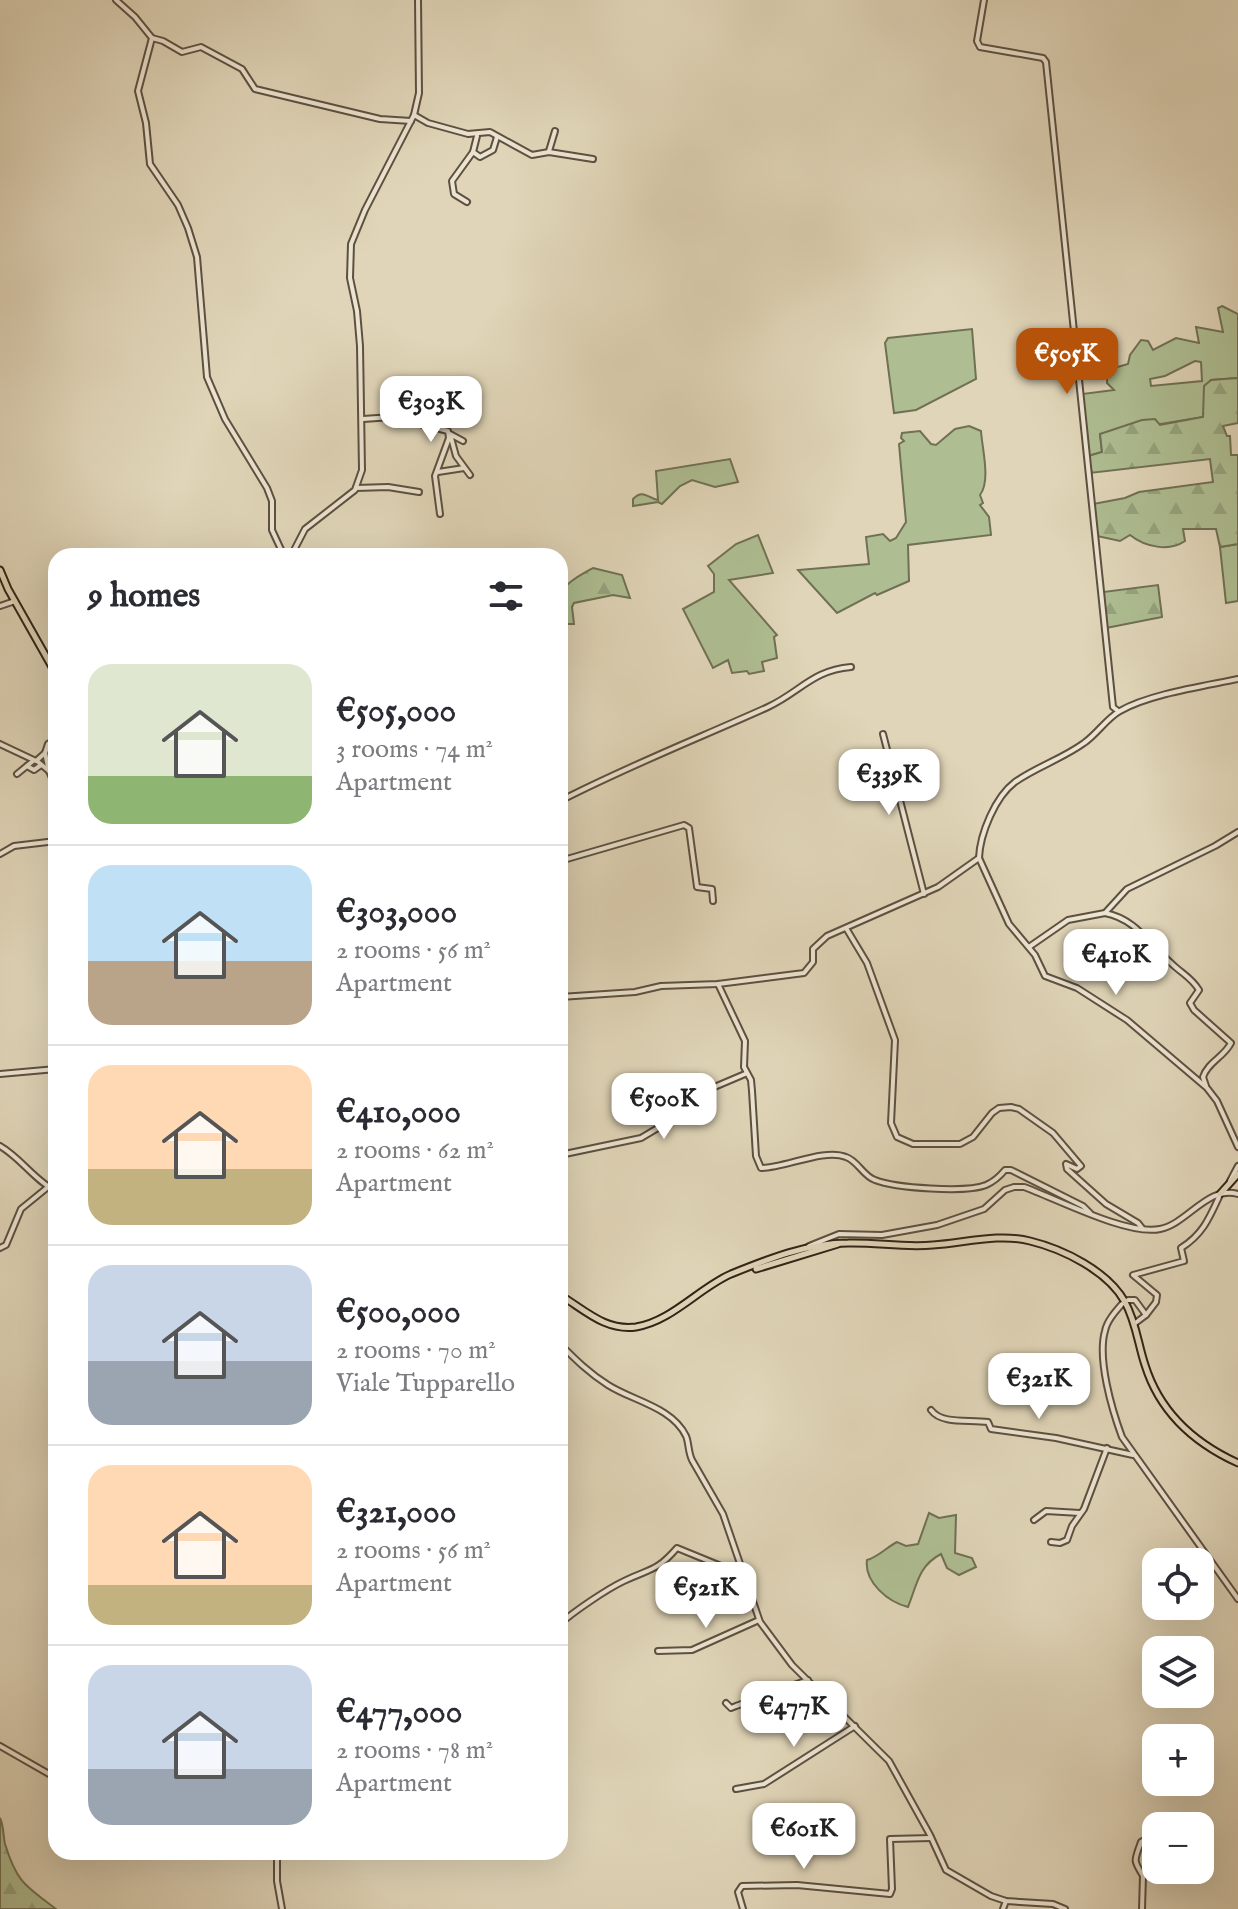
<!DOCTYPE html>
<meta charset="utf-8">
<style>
:root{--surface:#fff;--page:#f2f2f3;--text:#2b2b33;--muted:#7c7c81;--line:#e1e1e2;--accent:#b45309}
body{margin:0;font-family:"IM FELL English",serif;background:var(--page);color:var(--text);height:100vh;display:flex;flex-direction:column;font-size:30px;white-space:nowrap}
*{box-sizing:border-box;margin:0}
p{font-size:26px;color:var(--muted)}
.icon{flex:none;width:44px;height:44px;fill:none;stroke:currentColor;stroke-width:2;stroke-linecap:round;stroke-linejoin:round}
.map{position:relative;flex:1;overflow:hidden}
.side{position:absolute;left:48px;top:548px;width:520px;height:1312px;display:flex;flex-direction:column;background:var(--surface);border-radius:24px;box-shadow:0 8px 32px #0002}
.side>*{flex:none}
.buttons{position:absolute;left:1142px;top:1548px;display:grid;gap:16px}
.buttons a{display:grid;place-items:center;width:72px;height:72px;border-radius:16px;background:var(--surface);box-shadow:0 8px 32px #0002;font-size:40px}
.price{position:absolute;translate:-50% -68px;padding:0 18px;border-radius:16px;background:#fff;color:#222;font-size:26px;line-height:52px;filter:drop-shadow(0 2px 4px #0008)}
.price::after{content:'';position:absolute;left:50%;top:48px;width:24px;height:18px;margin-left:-12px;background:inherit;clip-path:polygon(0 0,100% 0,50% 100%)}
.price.active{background:var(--accent);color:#fff}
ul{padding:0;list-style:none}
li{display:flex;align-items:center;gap:24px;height:200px;padding:0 40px}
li+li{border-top:2px solid var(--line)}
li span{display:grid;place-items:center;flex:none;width:224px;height:160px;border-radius:24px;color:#555}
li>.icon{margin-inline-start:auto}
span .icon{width:96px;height:96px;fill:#fffc;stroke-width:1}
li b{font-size:34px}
h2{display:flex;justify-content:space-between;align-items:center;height:96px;padding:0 40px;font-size:34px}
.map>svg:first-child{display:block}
</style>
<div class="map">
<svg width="1238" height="1909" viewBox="0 0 1238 1909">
<defs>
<pattern id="forest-firs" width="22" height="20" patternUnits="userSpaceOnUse" patternTransform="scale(2)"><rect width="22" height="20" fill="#aebe92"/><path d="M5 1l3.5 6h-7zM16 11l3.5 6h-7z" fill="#96a37d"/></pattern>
</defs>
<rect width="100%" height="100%" fill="#e0d5b8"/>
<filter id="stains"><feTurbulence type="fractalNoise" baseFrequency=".0025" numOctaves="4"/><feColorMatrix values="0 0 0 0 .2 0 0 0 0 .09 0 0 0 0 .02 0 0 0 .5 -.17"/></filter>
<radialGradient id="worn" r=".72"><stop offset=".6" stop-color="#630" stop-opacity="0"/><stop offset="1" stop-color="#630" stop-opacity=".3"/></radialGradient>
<g fill="#aebe92" stroke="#707055" stroke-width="2" fill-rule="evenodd">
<path d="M1222,306L1238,314V378L1211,380L1203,417L1100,434L1102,452L1088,456L1082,394L1114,390L1107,383V370L1128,364L1130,355L1141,340L1148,341L1153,350L1176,338L1199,343L1196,327L1223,332L1218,308ZM1195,361L1201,362L1202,381L1151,386L1150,379L1165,376Z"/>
<polygon points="972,329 976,379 916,410 894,413 885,343 888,338"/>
<path d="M969,426L981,431C982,448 991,481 980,495L983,503L980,505L989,517L991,535L908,545L909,581L877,595L875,593L837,613L798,570L869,564L866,537L883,534L890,541L896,538L906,522L899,444L904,441L901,438L902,433L920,431L931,444L936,445L955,429Z"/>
<path d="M730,459L738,482L715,487L692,480L680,486L662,504L658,502L633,506V499C643,488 649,499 658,500L656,471Z"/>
<polygon points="758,535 773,573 729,580 777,635 774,637 777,658 762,662 764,671 749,674 747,671 732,673 728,660 713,668 683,609 714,592 714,574 708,566 736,544"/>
<polygon points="1238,544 1238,601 1226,603 1220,547"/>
<path d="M929,1513L939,1518L956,1515L955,1553L972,1558L976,1567L959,1575L947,1568L941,1554C918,1566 917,1585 908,1607C888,1602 864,1582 867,1560C878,1557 887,1547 897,1542L906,1546L918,1544Z"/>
</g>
<g fill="url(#forest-firs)" stroke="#707055" stroke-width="2">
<path d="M1238,378V423L1223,426L1227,436H1230L1231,455H1238V544L1220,547L1216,529H1183L1185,541C1169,552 1145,547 1130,535L1120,541L1097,536L1093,504L1125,498L1139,492L1213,482L1210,459L1090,473L1088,456L1102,452L1100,434L1142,420L1155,419L1160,425L1203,417L1204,386L1211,380Z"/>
<path d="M593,568L622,575L630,598L613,595L574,603L572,607L574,624H568C546,593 568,582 593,568Z"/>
<polygon points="1158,585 1162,617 1106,628 1103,592"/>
<path d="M0,1818C4,1827 3,1835 5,1844C17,1883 26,1886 56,1909H0Z"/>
</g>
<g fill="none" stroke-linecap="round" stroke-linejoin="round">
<g stroke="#5e5040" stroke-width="8">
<g id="minor">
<polyline points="116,0 135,17 152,38 138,91 146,123 150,164 178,205 188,228 197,257 207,377 225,419 267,488 272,501 272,530 284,556"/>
<polyline points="984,0 977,41 980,47 1043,58 1046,62 1113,707 1118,711"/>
<polyline points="152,38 163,41 182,52 201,47 242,69 255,89 380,119 411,121"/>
<polyline points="414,115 428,123 468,134 490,132 532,155 549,152 593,159"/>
<polyline points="477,136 473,152 480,157 493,150 497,137"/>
<polyline points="549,151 555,131"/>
<polyline points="467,202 454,194 452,181 473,152"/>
<polyline points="363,419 392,417 448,431 449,438 435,476 440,514"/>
<polyline points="463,441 450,434 456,456 470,475"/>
<polyline points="438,472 464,468"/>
<polyline points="356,488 388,487 419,492"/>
<polyline points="291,556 305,529 355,490 362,470 360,346 357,311 350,278 351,244 365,210 414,115 419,93 418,0"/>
<polyline points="0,606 15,601"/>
<polyline points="883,734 924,894"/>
<polyline points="0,744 36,761 45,753 48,744 56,739"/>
<polyline points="37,761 49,771 45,753"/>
<polyline points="27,766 34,770 41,765"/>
<polyline points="49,771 52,778 56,781"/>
<polyline points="17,774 33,761"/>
<path d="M560,801C628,766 699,738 768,707C800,692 813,670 851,667"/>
<polyline points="0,854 14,846 56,841"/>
<polyline points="979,858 1009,924 1035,955 1045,976 1077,988 1127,1020 1207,1088 1217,1101 1238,1147"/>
<path d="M979,858C980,834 995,797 1015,782C1036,767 1062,759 1084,743C1097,734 1107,718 1120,711C1149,694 1205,686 1238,679"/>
<polyline points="560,861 684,825 689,828 697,887 712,889 713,901"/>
<path d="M1105,913C1136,919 1149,944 1171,963C1181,973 1191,977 1199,990L1190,1003L1194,1010L1231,1043C1224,1057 1208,1062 1203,1077L1206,1086"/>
<polyline points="846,928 867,963 895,1040 891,1123 897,1137 913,1144 960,1144 973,1137 992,1113 999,1108 1011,1107 1019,1109 1053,1133 1081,1166 1077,1169 1066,1164 1067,1169 1106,1204 1138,1223 1142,1228"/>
<polyline points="1029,947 1068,920 1105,913 1127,889 1215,846 1238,832"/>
<path d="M718,984L745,1041L744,1067L751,1080L752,1091L756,1156L761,1168C785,1168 824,1148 846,1157C858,1161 863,1176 875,1180C895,1188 966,1193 986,1185C993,1182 1000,1176 1005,1170H1011L1083,1206L1090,1213"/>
<polyline points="560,997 635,992 661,986 718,984 804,973 813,962 813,949 827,936 938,887 979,858"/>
<polyline points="0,1074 56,1069"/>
<path d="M0,1146C21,1158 35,1181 56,1191"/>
<polyline points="560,1155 641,1138 700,1103 712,1088 745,1074"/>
<polyline points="1230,1181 1238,1166"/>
<path d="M809,1246L839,1234L882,1235L937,1225L984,1209L1005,1190L1014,1187H1024C1057,1199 1128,1236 1160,1229C1187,1224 1208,1185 1238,1194"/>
<polyline points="0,1248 6,1245 21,1209 48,1187"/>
<polyline points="1128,1300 1135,1300 1146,1315 1134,1324"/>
<path d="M1122,1304C1115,1312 1107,1321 1105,1331C1097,1359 1112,1410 1122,1437L1238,1599"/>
<path d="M1146,1315L1156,1302L1157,1295L1133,1275L1184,1261L1181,1248C1202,1235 1209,1219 1219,1197"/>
<path d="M560,1344C576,1360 589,1373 608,1385C633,1401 672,1407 686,1436C689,1443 688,1452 692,1460L723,1514L760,1622L792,1665L889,1761L930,1835L946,1870L991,1896L1006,1901L1053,1904L1065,1909"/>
<path d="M931,1410C942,1425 970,1419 988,1422L991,1429L1056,1438L1133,1455"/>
<polyline points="1034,1520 1046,1511 1080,1513"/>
<polyline points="1051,1542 1060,1543 1067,1540 1072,1526 1084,1509 1107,1448"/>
<path d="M560,1624C573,1612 607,1589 624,1581C651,1568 656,1572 677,1548L743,1575"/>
<polyline points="658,1651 692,1650 759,1620"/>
<polyline points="726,1703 731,1708 736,1706 808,1680"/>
<polyline points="0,1746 56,1778"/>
<polyline points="736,1789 764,1784 855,1726"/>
<polyline points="277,1852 277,1881 282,1909"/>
<polyline points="743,1909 738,1892 742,1886 797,1885 890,1894 892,1889 890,1839 931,1838"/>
<polyline points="1003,1909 1006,1901"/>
<path d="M1142,1909L1143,1876C1133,1859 1134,1862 1141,1842L1156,1833"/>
</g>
</g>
<g stroke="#322318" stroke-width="9">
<g id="major">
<polyline points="0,570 8,589 56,674"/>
<polyline points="1220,1194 1238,1174"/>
<polyline points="756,1269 838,1244"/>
<path d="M560,1295C585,1310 605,1331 636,1327C672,1321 699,1288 731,1274C768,1259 808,1243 848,1243C876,1242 904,1248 933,1245C964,1243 999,1233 1030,1241C1063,1249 1108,1271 1125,1302C1136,1322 1138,1344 1145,1365C1160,1413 1194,1443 1238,1463"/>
</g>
</g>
<use href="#minor" stroke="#ebe4d1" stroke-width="4"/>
<use href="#major" stroke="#e0d5b8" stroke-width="5"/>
</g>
<rect width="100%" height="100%" filter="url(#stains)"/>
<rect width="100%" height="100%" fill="url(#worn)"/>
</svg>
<div class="buttons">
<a><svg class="icon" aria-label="locate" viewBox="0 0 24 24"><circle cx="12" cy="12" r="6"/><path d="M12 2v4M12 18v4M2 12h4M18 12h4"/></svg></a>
<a><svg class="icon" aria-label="layers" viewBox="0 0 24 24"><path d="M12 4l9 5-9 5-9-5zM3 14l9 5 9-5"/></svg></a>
<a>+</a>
<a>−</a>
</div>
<b class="price active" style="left:1067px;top:396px">€505K</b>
<b class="price" style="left:431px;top:444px">€303K</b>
<b class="price" style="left:889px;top:817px">€339K</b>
<b class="price" style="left:1116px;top:997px">€410K</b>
<b class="price" style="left:664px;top:1141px">€500K</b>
<b class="price" style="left:1039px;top:1421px">€321K</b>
<b class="price" style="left:706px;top:1630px">€521K</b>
<b class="price" style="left:794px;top:1749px">€477K</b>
<b class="price" style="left:804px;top:1871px">€601K</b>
<section class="side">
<h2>9 homes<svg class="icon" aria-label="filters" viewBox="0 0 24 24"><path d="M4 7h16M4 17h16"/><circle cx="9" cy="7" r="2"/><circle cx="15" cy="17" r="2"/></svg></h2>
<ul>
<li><span style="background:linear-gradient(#dfe7d0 70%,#8fb573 0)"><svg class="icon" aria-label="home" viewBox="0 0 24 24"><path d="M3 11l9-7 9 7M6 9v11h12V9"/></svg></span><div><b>€505,000</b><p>3 rooms · 74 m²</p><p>Apartment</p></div></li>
<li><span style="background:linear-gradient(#bfe0f5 60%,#b9a48a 0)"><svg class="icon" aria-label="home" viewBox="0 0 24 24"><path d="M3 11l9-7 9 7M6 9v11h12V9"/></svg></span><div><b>€303,000</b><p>2 rooms · 56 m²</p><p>Apartment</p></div></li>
<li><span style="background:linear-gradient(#ffd9b3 65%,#c2b280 0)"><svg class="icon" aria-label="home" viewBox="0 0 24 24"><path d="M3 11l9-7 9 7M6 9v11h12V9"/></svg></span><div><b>€410,000</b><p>2 rooms · 62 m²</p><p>Apartment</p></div></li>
<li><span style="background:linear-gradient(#c9d6e8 60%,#9aa5b1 0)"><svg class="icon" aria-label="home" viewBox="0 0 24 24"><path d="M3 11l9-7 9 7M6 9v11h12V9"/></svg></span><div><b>€500,000</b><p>2 rooms · 70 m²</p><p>Viale Tupparello</p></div></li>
<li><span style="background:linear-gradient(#ffd9b3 75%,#c2b280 0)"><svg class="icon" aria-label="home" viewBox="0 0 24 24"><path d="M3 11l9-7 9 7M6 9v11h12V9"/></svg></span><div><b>€321,000</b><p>2 rooms · 56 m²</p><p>Apartment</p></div></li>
<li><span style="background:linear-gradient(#c9d6e8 65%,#9aa5b1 0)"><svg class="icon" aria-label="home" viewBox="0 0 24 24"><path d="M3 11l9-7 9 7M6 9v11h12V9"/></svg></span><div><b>€477,000</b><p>2 rooms · 78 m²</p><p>Apartment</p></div></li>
</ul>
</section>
</div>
